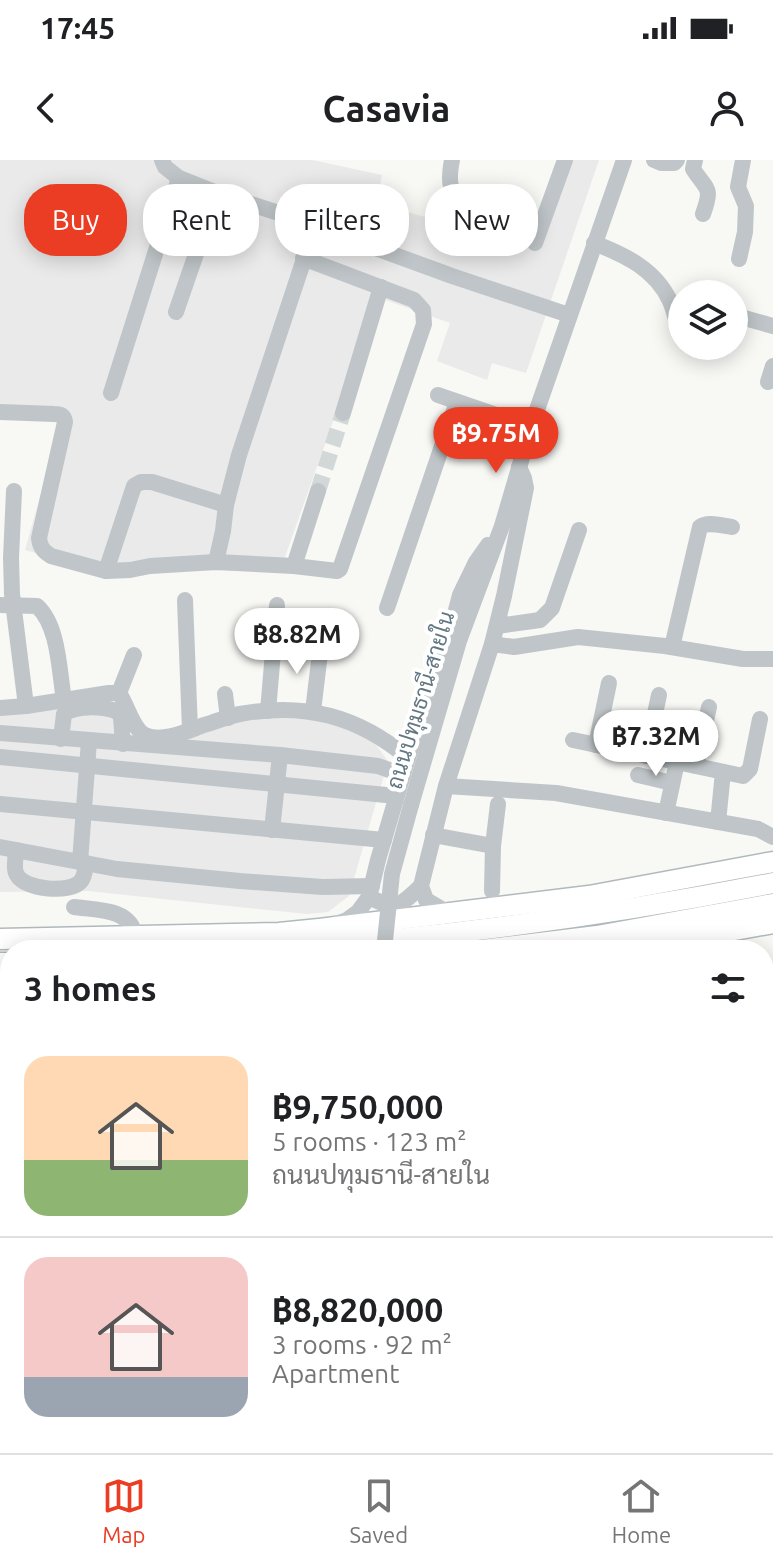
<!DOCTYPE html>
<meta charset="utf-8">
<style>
:root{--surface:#fff;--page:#f6f6f6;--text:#202124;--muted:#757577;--line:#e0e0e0;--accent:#ea3d23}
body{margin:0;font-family:Ubuntu,Sarabun,sans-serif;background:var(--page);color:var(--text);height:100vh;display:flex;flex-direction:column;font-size:30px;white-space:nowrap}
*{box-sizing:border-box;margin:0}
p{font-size:26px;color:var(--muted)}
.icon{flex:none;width:44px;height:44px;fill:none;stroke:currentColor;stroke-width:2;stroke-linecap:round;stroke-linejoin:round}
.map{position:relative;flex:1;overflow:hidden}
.panel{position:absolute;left:0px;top:780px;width:774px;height:514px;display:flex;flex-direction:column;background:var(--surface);border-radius:32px 32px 0 0;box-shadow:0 4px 20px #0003}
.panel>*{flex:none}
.top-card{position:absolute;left:24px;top:24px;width:726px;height:72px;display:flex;gap:16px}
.controls{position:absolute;left:668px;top:120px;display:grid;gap:16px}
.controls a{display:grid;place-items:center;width:80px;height:80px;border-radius:50%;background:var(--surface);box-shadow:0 4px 20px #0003;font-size:40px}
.price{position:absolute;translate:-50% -68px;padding:0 18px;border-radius:28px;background:#fff;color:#222;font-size:26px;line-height:52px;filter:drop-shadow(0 2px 4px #0008)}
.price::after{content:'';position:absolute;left:50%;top:48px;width:24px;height:18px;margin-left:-12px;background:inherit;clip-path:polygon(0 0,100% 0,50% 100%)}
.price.current{background:var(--accent);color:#fff}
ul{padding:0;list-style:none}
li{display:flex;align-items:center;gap:24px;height:200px;padding:0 24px}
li+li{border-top:2px solid var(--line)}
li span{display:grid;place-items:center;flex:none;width:224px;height:160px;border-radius:24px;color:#555}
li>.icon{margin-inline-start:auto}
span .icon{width:96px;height:96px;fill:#fffc;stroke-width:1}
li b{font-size:34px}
h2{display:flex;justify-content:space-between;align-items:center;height:96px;padding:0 24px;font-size:34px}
.chip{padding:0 28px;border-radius:32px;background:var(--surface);box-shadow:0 4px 20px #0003;font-size:28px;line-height:72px}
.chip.current{background:var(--accent);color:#fff}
.status{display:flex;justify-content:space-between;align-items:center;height:56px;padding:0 40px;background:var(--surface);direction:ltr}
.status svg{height:22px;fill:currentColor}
header{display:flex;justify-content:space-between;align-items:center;height:104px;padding:0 24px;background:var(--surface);font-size:36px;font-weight:700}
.tab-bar{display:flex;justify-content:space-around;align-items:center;height:112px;border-top:2px solid var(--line);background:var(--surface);font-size:22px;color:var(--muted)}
.tab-bar a{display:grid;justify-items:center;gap:4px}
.tab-bar .current{color:var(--accent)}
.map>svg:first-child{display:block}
</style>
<div class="status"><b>17:45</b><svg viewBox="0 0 49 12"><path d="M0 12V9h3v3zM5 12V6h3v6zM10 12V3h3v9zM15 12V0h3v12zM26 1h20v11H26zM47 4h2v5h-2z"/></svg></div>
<header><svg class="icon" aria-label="back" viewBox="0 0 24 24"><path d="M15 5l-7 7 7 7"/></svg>Casavia<svg class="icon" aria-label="person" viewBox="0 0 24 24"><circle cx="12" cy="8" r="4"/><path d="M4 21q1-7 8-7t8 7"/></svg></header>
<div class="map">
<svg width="773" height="1293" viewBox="0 0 773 1293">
<rect width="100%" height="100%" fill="#f8f8f5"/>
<g fill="#e9eae9">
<polygon points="0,0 312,0 382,15 377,43 531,88 564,0 599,0 526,213 492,203 487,220 437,201 450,163 377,137 280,411 135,409 121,416 25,390 62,258 0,256"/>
<polygon points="110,539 119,546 128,580 237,560 306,555 368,574 388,601 349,736 328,752 307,754 88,731 0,732 0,549"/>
</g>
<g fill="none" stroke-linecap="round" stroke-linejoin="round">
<polyline stroke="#d2d8d8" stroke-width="16" stroke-dasharray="16 8" stroke-linecap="butt" points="318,331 343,253"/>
<g stroke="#b2b9bc" stroke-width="23">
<g id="major">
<polyline points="0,779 279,773 319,769 589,736 773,702"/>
<polyline points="204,790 239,782"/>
<path d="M279,790C445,777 610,755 773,723"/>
<polyline points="481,790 597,776 773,744"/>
<polyline points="625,790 773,763"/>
<polyline points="0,803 10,803"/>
<polyline points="0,824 10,824"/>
</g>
</g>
<g stroke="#bfc5c8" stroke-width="16">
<polyline points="162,0 165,7 179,18 217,33 288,56 452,116 569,155"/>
<path d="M452,0C448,20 449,29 461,46"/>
<polyline points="654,0 661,3 674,3 677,0"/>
<path d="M695,0L693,9C707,31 713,26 703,54"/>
<polyline points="535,83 565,0"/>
<path d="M594,83C625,95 655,109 670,141C674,150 676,162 680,172"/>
<polyline points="739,99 745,72 746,46 738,27 743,0"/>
<polyline points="176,152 217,33"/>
<polyline points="734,155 773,166"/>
<polyline points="768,222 773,206"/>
<polyline points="111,233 179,18"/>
<polyline points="438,235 531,267"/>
<path d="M0,252L54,254C61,254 64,255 65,262L39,378C40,387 43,391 51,396L106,411"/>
<polyline points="343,253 381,127"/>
<polyline points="14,331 11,398 12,434 26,546"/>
<polyline points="226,345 152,322 141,322 134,326 106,411 130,410 150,406 216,402 294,406 318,331"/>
<polyline points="216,402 223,371 226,345 239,295 315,66"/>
<polyline points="294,406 337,411 340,409 424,164 423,150 414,140 303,98"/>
<polyline points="185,440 190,570"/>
<path d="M0,445L37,446C59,466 59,511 64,540"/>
<polyline points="387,448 457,242"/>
<polyline points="497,466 540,460 552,448 579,370"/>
<polyline points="492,484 514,487 578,477 665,486 743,499 773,499"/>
<path d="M672,487L700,367C708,361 722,366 732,367"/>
<polyline points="119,533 134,495"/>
<polyline points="225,534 228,558"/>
<path d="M0,548L26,546L109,533H119C127,544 133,570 145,575C163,583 187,571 204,565C216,562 228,556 240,554C305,542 358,556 408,598"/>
<polyline points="268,551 277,445"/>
<polyline points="313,551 321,485"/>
<polyline points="0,573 280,595 378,606 403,615"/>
<path d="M61,579L64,554C77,545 104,546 118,552L121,557L123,584"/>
<polyline points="573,580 743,616 750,609 760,559"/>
<polyline points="596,585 609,523"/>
<polyline points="646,596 659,535"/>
<polyline points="0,597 396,636"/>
<polyline points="696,606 709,547"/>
<polyline points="638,615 672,623"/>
<polyline points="446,626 556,633 758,669 773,677"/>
<polyline points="0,644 384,680"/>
<polyline points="411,645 459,481 502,366 531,267 624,0"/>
<polyline points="666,653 677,602"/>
<polyline points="718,662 723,612"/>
<polyline points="272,670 280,595"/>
<polyline points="433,675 493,686"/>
<polyline points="0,687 117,709 240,721 323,727 372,726"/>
<path d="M16,690C16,697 13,709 17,715C25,730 71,734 81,721C85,716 85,709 86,703"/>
<polyline points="80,702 89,581"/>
<polyline points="492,731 493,686 498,644"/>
<path d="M369,737C397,751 400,746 421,726"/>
<path d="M74,747C96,750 131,748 135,776"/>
<polyline points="450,754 426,740 421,726 446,626 492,484 504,436 526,328 524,318 519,307"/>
<polyline points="336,764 347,760 358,752 369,737 378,700 408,598 448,480 460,435 476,402 488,385"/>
<polyline points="764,897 767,895 773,879"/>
<polyline points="0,914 10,911"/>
<polyline points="10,1052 6,1059 10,1084"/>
<polyline points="764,1130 773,1129"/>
<polyline points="764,1217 773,1215"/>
<polyline points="196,1284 198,1293"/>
<polyline points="494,1284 496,1293"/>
<polyline points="722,1284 723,1293"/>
<polyline points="113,1286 115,1293"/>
<polyline points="41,1293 42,1284"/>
</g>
<use href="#major" stroke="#fff" stroke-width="20"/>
<polyline stroke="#bfc5c8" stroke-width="16" points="384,790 392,714 411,645"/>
</g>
<g text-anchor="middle" stroke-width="8" stroke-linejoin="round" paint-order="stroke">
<g font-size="22" fill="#627782" stroke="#fff">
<text transform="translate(420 540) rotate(-73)" y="8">ถนนปทุมธานี-สายใน</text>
</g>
</g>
</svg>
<div class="controls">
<a><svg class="icon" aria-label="layers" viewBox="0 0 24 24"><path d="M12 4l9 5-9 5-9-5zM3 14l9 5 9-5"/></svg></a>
</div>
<b class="price current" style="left:496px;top:315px">฿9.75M</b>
<b class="price" style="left:297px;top:516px">฿8.82M</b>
<b class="price" style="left:656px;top:618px">฿7.32M</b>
<div class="top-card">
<a class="chip current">Buy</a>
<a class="chip">Rent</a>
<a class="chip">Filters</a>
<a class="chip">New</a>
</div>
<section class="panel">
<h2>3 homes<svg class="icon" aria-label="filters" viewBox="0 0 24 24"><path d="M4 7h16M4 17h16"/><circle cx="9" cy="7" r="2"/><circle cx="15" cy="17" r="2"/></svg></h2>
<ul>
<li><span style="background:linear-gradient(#ffd9b3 65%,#8fb573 0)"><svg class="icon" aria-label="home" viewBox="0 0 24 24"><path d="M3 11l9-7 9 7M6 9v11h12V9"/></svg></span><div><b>฿9,750,000</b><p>5 rooms · 123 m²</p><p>ถนนปทุมธานี-สายใน</p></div></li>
<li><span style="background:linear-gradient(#f6c9c9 75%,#9aa5b1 0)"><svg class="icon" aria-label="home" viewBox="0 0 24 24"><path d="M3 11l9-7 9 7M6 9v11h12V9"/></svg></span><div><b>฿8,820,000</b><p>3 rooms · 92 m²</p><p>Apartment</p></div></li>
</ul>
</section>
</div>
<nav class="tab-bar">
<a class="current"><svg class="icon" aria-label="map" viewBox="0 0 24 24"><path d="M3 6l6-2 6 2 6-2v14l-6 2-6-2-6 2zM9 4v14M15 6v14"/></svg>Map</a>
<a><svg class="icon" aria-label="saved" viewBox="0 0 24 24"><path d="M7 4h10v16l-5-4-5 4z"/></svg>Saved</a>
<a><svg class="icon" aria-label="home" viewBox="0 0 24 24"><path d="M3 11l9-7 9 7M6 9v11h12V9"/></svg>Home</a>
</nav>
